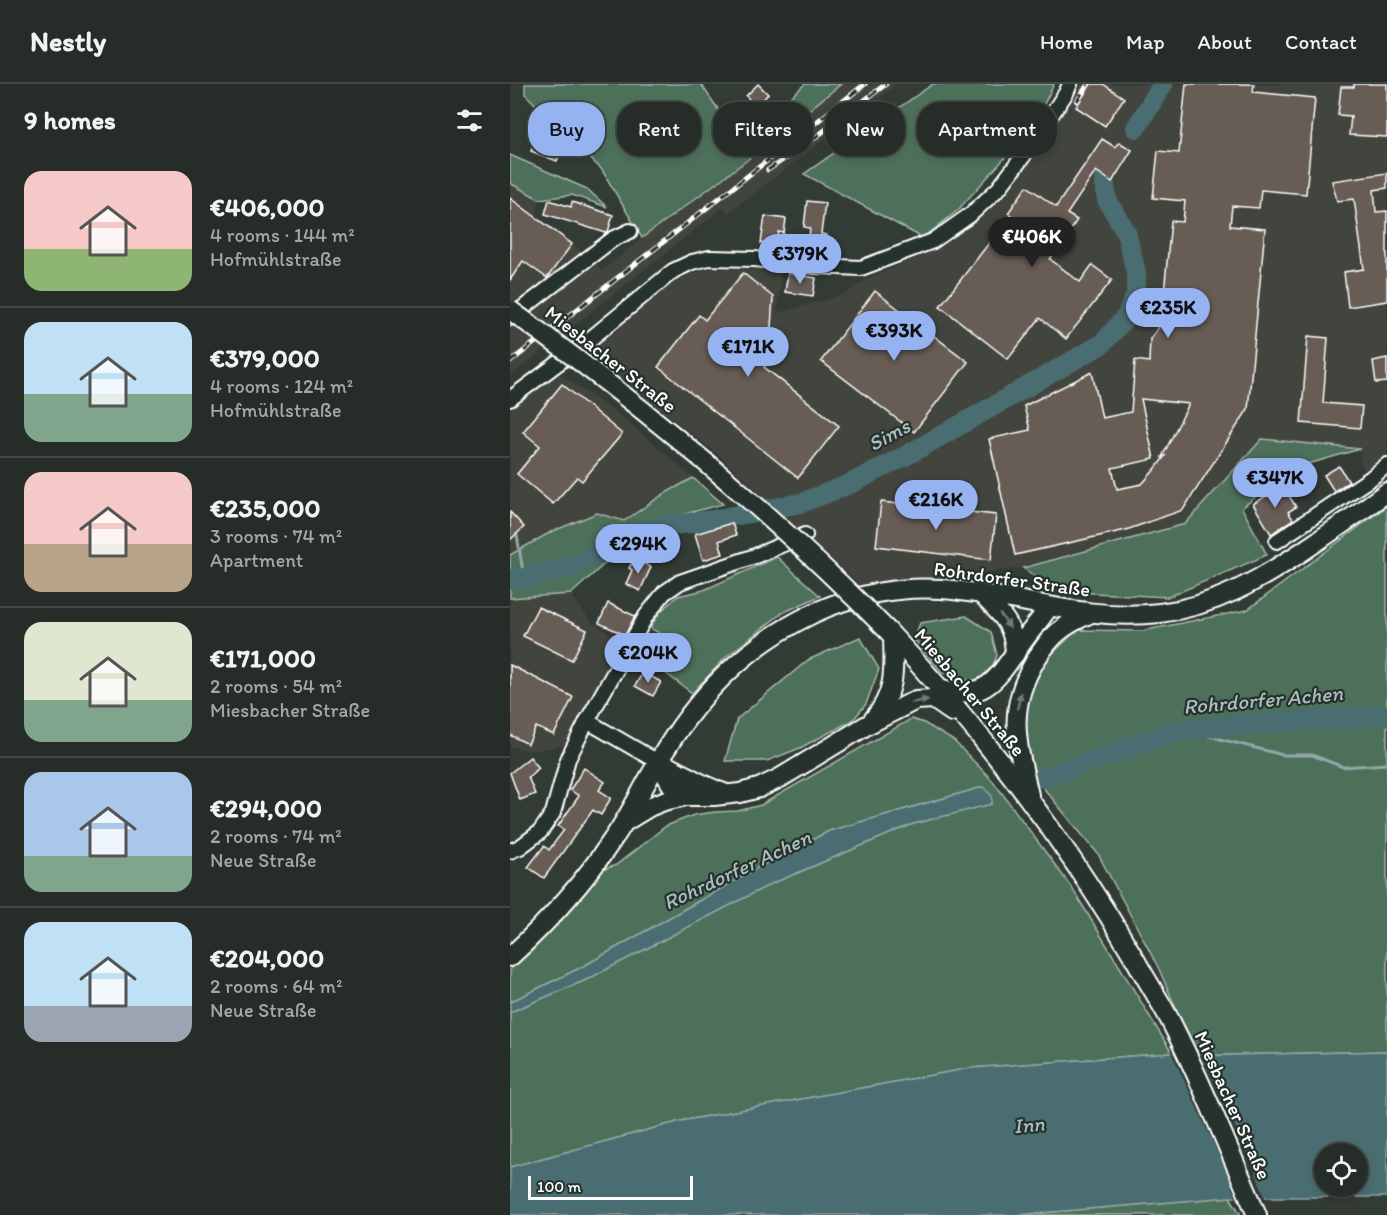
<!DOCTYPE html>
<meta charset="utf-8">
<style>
:root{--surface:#262c28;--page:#323834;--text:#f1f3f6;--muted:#a4a7a8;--line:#424845;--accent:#95b2f1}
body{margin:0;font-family:Itim,sans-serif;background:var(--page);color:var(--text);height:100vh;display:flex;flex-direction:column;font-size:22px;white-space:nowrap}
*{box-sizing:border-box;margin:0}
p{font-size:20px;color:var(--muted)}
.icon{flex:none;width:33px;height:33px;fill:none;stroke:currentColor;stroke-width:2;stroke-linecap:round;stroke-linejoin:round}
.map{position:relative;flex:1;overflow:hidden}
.side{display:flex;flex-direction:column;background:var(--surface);width:510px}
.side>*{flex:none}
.hud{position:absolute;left:18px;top:18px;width:570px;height:54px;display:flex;gap:12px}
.controls{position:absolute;left:804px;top:1059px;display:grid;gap:12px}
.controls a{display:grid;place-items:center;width:54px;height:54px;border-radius:50%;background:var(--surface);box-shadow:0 3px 9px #0003,0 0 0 2px var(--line);font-size:30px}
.scale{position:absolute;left:18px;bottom:15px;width:165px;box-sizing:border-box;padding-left:6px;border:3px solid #fff;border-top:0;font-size:16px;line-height:21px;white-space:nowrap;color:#fff;-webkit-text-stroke:4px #26332d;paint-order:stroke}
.price{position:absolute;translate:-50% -51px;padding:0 14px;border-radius:21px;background:var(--accent);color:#111;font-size:20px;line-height:39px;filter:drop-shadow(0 2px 3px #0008)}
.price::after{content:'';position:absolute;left:50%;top:36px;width:18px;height:14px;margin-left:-9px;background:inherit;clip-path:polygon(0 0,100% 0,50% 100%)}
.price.active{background:#222;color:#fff}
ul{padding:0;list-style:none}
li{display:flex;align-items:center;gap:18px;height:150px;padding:0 24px}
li+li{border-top:2px solid var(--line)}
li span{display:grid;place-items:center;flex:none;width:168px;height:120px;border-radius:18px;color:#555}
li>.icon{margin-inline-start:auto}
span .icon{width:72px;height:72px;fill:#fffc;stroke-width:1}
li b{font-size:26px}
h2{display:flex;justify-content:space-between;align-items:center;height:72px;padding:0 24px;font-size:26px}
.pill{padding:0 21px;border-radius:24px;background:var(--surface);box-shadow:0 3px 9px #0003,0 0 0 2px var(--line);font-size:21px;line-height:54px}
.pill.active{background:var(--accent);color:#111}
header{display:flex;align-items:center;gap:36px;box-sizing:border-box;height:84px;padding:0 30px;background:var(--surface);border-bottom:2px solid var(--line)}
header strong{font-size:28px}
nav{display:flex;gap:33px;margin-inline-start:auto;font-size:21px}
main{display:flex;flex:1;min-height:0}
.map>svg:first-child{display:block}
</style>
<header>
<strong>Nestly</strong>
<nav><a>Home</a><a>Map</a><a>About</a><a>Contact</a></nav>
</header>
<main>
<section class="side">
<h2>9 homes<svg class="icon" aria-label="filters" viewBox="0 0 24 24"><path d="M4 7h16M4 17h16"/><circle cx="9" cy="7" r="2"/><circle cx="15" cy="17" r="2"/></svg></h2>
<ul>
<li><span style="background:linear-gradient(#f6c9c9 65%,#8fb573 0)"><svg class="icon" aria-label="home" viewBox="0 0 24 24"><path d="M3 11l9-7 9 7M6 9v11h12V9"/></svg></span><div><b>€406,000</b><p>4 rooms · 144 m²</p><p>Hofmühlstraße</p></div></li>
<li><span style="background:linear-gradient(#bfe0f5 60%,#7fa58c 0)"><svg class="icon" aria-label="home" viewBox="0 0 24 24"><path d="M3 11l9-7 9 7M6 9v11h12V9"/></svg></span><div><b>€379,000</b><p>4 rooms · 124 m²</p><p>Hofmühlstraße</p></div></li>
<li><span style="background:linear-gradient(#f6c9c9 60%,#b9a48a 0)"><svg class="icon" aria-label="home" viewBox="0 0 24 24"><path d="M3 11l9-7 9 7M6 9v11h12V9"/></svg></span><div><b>€235,000</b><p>3 rooms · 74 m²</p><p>Apartment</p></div></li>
<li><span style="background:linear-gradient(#dfe7d0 65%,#7fa58c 0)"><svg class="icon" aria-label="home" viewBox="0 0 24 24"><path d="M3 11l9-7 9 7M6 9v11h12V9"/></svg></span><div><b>€171,000</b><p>2 rooms · 54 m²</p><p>Miesbacher Straße</p></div></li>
<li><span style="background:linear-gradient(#a9c7e8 70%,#7fa58c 0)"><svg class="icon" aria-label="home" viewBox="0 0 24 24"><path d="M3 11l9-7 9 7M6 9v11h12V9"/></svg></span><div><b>€294,000</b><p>2 rooms · 74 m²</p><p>Neue Straße</p></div></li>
<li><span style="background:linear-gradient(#bfe0f5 70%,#9aa5b1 0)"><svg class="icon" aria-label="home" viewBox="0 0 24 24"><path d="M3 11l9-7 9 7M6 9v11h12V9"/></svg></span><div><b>€204,000</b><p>2 rooms · 64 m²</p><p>Neue Straße</p></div></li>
</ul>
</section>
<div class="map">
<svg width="877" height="1131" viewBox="0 0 877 1131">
<rect width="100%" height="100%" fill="#333b35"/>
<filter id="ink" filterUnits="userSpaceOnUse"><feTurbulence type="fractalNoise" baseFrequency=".0167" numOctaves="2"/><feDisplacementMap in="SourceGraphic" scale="12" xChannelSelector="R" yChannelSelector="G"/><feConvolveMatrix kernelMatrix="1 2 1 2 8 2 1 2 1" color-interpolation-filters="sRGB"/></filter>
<g filter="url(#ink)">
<g fill="#43453e">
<polygon points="331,0 387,0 218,129 214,123 0,292 0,99 29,115 27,131 84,177 92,187 132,154 236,77"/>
<polygon points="566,0 877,0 877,380 858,393 850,377 849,365 752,355 675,440 513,484 350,501 209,371 77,267 167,196 195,185 272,186 267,229 336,210 356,195 434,162 481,121 497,103"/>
<polygon points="46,287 119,338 183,394 154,410 114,437 87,429 41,448 0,471 0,326"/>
<polygon points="61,510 81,538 116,559 59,661 20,667 0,662 0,514"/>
</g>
<g fill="#4e6f5a" stroke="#a6b7ac" stroke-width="1.5">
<polygon points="15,0 191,0 231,59 295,0 331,0 236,77 132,154 92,86 15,10"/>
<polygon points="423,0 544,0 522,44 447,127 413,154 294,90"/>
<polygon points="0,71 77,105 97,123 62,111 29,115 0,99"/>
<polygon points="752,355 850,365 781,385 732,424 757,471 658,513 545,507 513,484 675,440"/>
<polygon points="183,394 213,420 140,439 61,510 0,514 0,471 41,448 87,429 114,437 154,410"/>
<polygon points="877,422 877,967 687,972 648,883 588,770 531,701 517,670 513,616 535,577 567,546 632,547 737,526"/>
<polygon points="267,473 310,512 272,529 217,572 182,609 142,579 158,554 140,544 150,528 168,512 194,506"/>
<polygon points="456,532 481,548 487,571 478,594 459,597 431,587 404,555 410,539"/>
<polygon points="350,553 369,585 356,620 343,636 290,664 257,677 215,677 227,635 298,576"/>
<polygon points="401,635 414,639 444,657 483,697 562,804 662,969 461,984 171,1037 0,1083 0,928 76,896 261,800 403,740 481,720 473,703 319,747 249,783 72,883 0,918 0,886 92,786 106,781 156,742 184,731 205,728 228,727 251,721"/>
<polygon points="720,1113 731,1131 507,1131"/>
</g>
<g fill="#4a6d70" stroke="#92a7a9" stroke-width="1.5" fill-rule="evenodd">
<polygon points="473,703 482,712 482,720 403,740 261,800 76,896 0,928 0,918 72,883 249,783 319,747"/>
<path d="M877,967V1113H720L507,1131H0V1083L171,1037L461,984L662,969L687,972ZM814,1070H848V1102H814Z"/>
</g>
<polygon fill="#333b35" points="660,966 691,969 742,1079 756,1116 727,1116 716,1086"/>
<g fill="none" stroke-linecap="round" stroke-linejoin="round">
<g stroke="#92a7a9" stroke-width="3">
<polyline points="7,451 14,494"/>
<polyline points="671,645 773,671 802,671 833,683 877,680"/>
</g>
<g stroke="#4a6d70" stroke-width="20">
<polyline points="626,44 653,0"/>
<polyline points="0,495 14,494 70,480 114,451 148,443 203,436 291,419 340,400 399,370 592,260 616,233 626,211 626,188 616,148 597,116 594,94"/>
<polyline points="533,694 671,645 877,631"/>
</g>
</g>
<g fill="#685d54" stroke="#fff" stroke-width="1.5" fill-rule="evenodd">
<polygon points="248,0 258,10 247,23 236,12"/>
<polygon points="581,0 593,0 614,14 595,42 566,23"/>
<path d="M676,0H744L743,8L805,14L796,110L751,106L749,124L722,122L720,142L755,145L738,325L673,426L616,446L505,471L479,355L520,346L514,322L582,288L592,334L621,328L625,276L639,278L640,255L651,240L661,137L673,138L675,117L643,114L648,67L669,69ZM631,315L679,320L652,373L655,372L646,384L632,400L607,405L602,384L644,375Z"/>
<polygon points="844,0 877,0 877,53 839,51 841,32 828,31 831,3 844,3"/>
<polygon points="26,54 52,63 47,77 21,67"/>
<polygon points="592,55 605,63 609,58 622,66 602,98 586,87 557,130 567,136 540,175 570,198 582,181 602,196 556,255 530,234 498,275 430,222 501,131 498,129 517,102 546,123"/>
<polygon points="877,89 877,104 864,106 866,128 877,127 877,217 838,223 834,188 854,185 844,115 827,117 822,97"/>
<polygon points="0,114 62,160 37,194 13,177 0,196"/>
<polygon points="39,116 61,123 62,118 103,131 98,148 96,149 35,130"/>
<polygon points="297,117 315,119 311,150 317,151 315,167 298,165 300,144 294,143"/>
<polygon points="255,132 276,135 274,149 269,148 267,161 251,159"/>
<polygon points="233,189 263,213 261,243 252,252 268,265 254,283 329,342 288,394 148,283 189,231 195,236"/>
<polygon points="278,189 306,194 303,212 275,208"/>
<polygon points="365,207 458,278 404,348 311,277"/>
<polygon points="798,252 818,254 813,319 852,322 850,344 791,339"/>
<polygon points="877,274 877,298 866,299 863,277"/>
<polygon points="52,300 112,350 72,397 67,393 43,420 7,390 30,362 13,348"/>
<polygon points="829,382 839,398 824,407 814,391"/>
<polygon points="773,402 786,423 778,428 783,435 761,450 743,420"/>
<polygon points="371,418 486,431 481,476 366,462"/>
<polygon points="0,428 14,443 0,456"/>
<polygon points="222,439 226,451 209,457 213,470 193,476 185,450"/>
<polygon points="124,475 141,483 130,507 116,500 122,486 119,484"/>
<polygon points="98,519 125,532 115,551 89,539"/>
<polygon points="28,523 77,546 62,576 13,552"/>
<polygon points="0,581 63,613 44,651 26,643 18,660 0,651"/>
<polygon points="133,588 151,598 143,612 125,602"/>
<polygon points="20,673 29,684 18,693 25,710 10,716 0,689"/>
<polygon points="74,684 95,698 89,706 101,714 91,731 83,726 34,794 18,783 34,762 39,766 54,746 48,742 69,712 60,706"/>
</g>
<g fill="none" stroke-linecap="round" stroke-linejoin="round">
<g stroke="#fff" stroke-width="18">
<g id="minor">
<polyline points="0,234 103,155 120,147"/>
<polyline points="0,315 79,256 163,187 182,178 199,174 245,175 305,182 351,184 423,157 460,131 489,104 514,71 556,9 560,0"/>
<polyline points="767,457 861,394 877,381"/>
<polyline points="77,637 148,678"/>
<polyline points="0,767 10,763 30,748 43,729 58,675 77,637 136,532 154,509 170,498 245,472 295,451"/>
</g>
</g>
<g stroke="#fff" stroke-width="22">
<g id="secondary">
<path d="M472,511C492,531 504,540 505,570"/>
<path d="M378,547C473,648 556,757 626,877C638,899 653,921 664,944C695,1005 720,1069 747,1131"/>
<path d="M432,605C471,616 484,600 505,569C515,553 528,539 539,523"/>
<path d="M363,636C386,609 384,586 383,553"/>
<path d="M148,678C171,687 191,702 214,709"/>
<polyline points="148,678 163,703 176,712"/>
<path d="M519,711C507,659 496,626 525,577C540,552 552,542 579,530"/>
<polyline points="116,737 139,723 154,717 176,712 204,712 230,709 249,704 270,694 357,641 406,616 423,615 442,628"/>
<path d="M0,873C38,838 74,798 103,755C120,731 132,705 147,680C185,614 234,562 304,529C342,511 389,502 431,505C506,510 572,538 650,529C705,522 748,497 793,467C821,448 849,429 877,408"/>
</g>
</g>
<use href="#minor" stroke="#26332d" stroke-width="14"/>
<use href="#secondary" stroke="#26332d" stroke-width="18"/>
<g stroke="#fff" stroke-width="5">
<g id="rail">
<polyline points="567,17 578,0"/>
<polyline points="258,86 294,62 376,0"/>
<polyline points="0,278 355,0"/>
</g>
</g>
<use href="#rail" stroke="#26332d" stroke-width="3" stroke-dasharray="9" stroke-linecap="butt"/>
<g stroke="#fff" stroke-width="22" stroke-linecap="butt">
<path id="secondary-bridge" d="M0,226C135,323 262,429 378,547"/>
</g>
<use href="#secondary-bridge" stroke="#26332d" stroke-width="18"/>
</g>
<defs><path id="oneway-solid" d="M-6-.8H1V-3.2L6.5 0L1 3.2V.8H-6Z" transform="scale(1.5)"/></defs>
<g fill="#727a76">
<use href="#oneway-solid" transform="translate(495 537) rotate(54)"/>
<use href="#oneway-solid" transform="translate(410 617) rotate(-11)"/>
<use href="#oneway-solid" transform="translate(509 617) rotate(-78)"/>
</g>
</g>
<g text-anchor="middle" stroke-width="4.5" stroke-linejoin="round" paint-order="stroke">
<g font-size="20" fill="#fff" stroke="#26332d">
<text transform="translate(101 275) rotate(38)" y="7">Miesbacher Straße</text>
<text transform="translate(502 495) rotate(8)" y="7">Rohrdorfer Straße</text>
<text transform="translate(460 608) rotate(50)" y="7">Miesbacher Straße</text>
<text transform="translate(723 1021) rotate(66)" y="7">Miesbacher Straße</text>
</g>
<g font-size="21" font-style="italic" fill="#aebdbf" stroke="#26332d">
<text transform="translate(379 351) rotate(-29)" y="7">Sims</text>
<text transform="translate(753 616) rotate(-5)" y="7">Rohrdorfer Achen</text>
<text transform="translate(227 786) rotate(-25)" y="7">Rohrdorfer Achen</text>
<text transform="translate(519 1041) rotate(-5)" y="7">Inn</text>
</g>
</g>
</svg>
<div class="controls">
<a><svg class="icon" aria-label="locate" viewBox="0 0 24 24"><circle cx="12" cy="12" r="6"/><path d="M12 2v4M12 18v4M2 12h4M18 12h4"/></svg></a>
</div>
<div class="scale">100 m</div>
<b class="price active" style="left:522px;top:184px">€406K</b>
<b class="price" style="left:290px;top:201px">€379K</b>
<b class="price" style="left:658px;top:255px">€235K</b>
<b class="price" style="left:384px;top:278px">€393K</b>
<b class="price" style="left:238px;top:294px">€171K</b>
<b class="price" style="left:765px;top:425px">€347K</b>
<b class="price" style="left:426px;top:447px">€216K</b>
<b class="price" style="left:128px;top:491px">€294K</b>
<b class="price" style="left:138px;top:600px">€204K</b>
<div class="hud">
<a class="pill active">Buy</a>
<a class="pill">Rent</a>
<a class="pill">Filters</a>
<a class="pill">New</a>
<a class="pill">Apartment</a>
</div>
</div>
</main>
